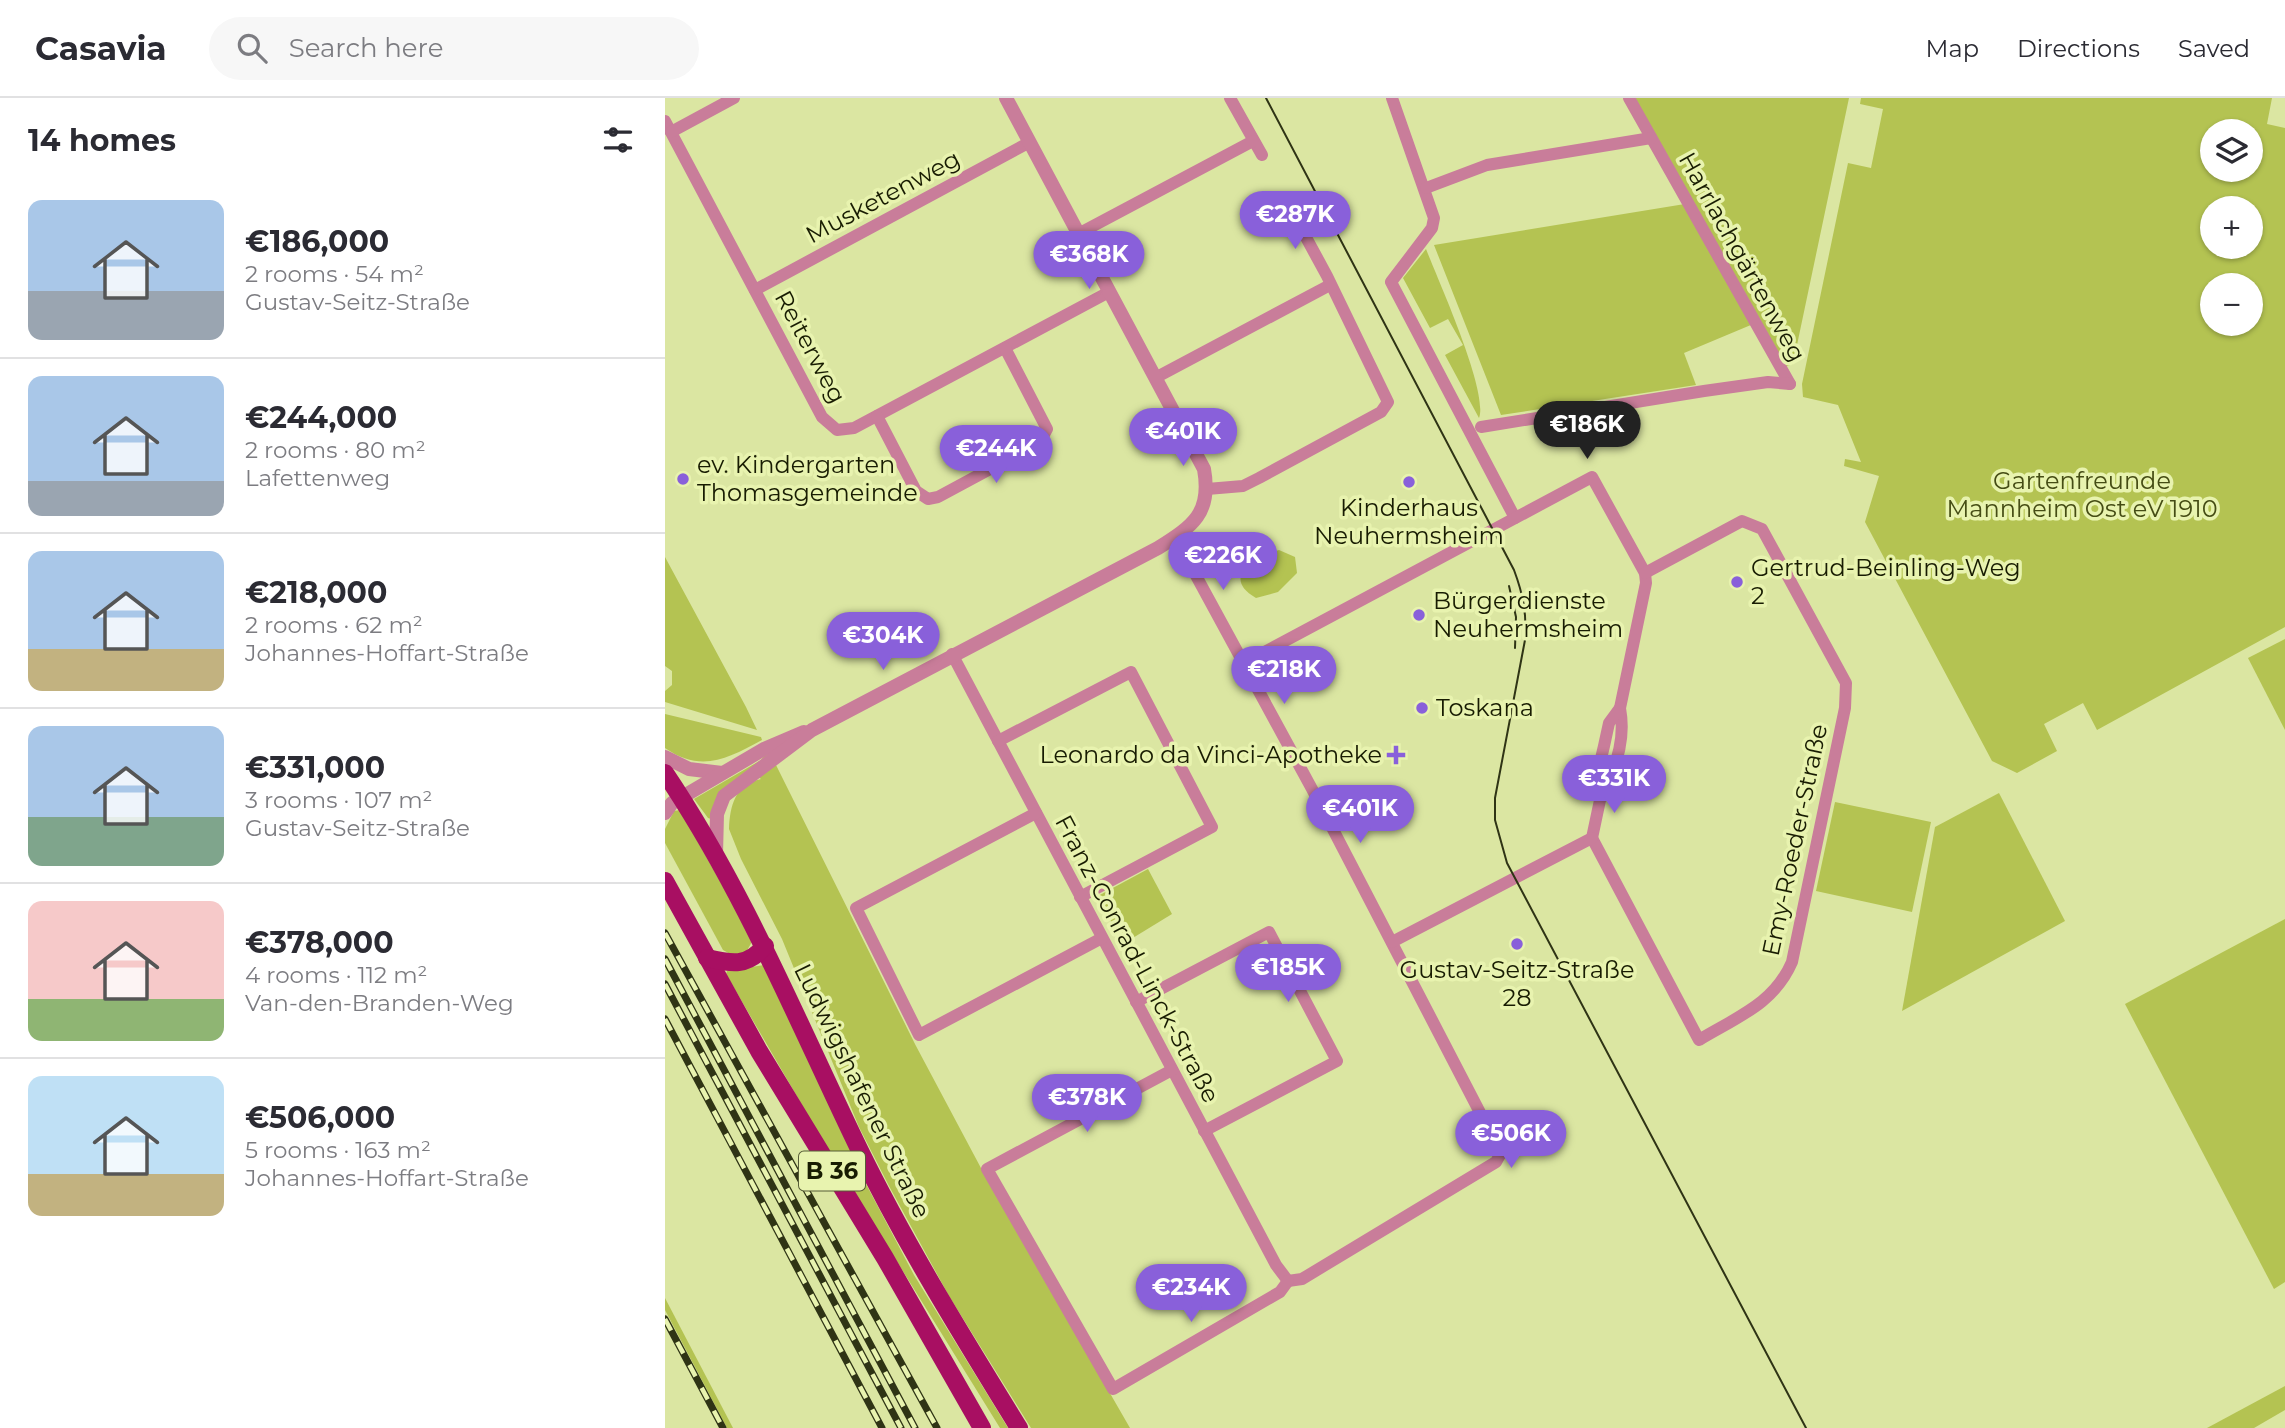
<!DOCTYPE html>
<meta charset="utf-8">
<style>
:root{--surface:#fff;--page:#f7f7f7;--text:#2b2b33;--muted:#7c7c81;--line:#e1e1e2;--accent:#8960da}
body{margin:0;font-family:Montserrat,sans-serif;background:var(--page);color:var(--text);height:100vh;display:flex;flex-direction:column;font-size:26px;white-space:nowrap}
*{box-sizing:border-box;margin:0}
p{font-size:23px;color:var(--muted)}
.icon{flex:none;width:38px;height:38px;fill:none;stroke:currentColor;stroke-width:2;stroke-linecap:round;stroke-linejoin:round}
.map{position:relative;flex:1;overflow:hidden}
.side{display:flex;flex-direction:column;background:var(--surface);width:665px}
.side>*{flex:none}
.controls{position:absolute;left:1535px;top:21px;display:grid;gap:14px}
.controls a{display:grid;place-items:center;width:63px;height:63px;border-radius:50%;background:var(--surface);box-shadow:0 2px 5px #0004;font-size:35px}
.price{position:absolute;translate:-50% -60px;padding:0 16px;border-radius:24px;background:var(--accent);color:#fff;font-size:23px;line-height:46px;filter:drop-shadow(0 2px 4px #0008)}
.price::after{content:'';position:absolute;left:50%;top:42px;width:21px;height:16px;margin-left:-10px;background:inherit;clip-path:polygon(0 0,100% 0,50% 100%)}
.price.active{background:#222;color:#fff}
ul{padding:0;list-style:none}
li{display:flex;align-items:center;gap:21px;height:175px;padding:0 28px}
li+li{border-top:2px solid var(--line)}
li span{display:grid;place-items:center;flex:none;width:196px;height:140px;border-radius:14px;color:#555}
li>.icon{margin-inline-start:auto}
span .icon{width:84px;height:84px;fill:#fffc;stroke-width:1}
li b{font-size:30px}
h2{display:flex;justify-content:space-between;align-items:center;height:84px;padding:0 28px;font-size:30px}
header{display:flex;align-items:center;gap:42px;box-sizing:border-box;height:98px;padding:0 35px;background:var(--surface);border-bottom:2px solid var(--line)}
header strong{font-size:33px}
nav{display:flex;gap:38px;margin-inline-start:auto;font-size:24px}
.search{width:490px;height:63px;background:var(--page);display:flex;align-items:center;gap:18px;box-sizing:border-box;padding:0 24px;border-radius:38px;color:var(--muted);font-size:26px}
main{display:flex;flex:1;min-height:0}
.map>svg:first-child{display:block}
</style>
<header>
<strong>Casavia</strong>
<div class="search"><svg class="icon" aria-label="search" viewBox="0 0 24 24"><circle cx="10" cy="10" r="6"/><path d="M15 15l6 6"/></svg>Search here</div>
<nav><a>Map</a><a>Directions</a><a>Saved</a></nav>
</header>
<main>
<section class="side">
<h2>14 homes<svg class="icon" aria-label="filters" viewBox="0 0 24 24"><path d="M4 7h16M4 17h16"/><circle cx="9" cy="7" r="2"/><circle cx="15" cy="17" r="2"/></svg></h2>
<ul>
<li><span style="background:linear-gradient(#a9c7e8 65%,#9aa5b1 0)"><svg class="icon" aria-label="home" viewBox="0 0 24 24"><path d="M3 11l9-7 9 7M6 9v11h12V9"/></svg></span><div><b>€186,000</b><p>2 rooms · 54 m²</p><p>Gustav-Seitz-Straße</p></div></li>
<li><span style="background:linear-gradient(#a9c7e8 75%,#9aa5b1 0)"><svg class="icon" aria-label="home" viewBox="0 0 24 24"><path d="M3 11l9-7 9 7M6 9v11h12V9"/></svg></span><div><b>€244,000</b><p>2 rooms · 80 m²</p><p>Lafettenweg</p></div></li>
<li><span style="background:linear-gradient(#a9c7e8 70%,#c2b280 0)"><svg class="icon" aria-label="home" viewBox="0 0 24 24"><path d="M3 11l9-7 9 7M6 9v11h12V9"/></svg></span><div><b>€218,000</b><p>2 rooms · 62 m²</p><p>Johannes-Hoffart-Straße</p></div></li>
<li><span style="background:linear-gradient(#a9c7e8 65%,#7fa58c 0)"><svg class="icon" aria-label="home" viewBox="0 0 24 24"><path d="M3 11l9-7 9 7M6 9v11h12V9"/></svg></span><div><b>€331,000</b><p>3 rooms · 107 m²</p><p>Gustav-Seitz-Straße</p></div></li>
<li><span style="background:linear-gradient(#f6c9c9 70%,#8fb573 0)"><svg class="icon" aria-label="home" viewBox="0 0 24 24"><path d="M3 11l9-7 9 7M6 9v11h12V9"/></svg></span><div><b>€378,000</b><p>4 rooms · 112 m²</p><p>Van-den-Branden-Weg</p></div></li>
<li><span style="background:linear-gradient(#bfe0f5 70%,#c2b280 0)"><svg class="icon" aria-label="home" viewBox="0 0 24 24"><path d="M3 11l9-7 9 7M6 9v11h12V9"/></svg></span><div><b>€506,000</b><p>5 rooms · 163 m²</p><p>Johannes-Hoffart-Straße</p></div></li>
</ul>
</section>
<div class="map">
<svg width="1620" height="1330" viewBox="0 0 1620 1330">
<rect width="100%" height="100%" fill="#dbe6a2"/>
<g fill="#b4c352" fill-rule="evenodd">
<polygon points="969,0 1184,0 1128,266 1120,269 1093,224 1019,255 1031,287 836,317 769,147 1026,105"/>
<path d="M1196,0H1607L1602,26L1620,30V529L1432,632L1418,605L1379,626L1392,653L1352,675L1327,663L1200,424L1214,378L1179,368L1180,361L1196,364L1173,307L1138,299L1137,286L1183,65L1206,70L1218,11L1195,6ZM1547,33H1586V72H1547ZM1547,110H1586V149H1547ZM1547,187H1586V226H1547Z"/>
<path d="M761,151C773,182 824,294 814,320L780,257L798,247L783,221L765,230L738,180Z"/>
<path d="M614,452L630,459L632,475L613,494L591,500C555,479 590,459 614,452Z"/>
<polygon points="0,459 81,609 92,632 0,604 0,593 7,587 7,573 0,568"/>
<polygon points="1620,541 1620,632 1583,560"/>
<path d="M0,616L96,639L97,642C62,661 36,675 0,650Z"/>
<polygon points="101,655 109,657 46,721 43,720 29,701 96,662"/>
<path d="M110,665L251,948L325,1087L465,1330H366L284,1198L224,1088L194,1029L117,841L76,761L64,731C65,707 70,687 96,681L93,679Z"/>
<polygon points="1334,695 1400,823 1237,913 1270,729"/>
<polygon points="1170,704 1266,724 1247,814 1151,793"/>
<polygon points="15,712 88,842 80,856 67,857 58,852 0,745 0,731 9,713"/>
<polygon points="483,771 507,816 458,846 433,798"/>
<polygon points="1620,821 1620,1184 1609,1191 1460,906"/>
<polygon points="99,867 202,1088 249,1177 343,1330 335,1330 163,1052 61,876 62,873"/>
<polygon points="0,1200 68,1330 62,1330 0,1212"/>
<polygon points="1620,1288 1620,1312 1589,1330 1542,1330"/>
</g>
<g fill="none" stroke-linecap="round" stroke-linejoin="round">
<g stroke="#c97d9a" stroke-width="12">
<polyline points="565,0 597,57"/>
<polyline points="727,0 769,120 767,130 726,184 850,420"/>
<polyline points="964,0 1125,286"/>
<polyline points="0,23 157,319 172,332 189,330 444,194"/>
<polyline points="6,34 69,0"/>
<polyline points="761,90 822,67 986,40"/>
<polyline points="413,136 588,43"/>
<polyline points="90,192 365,44"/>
<polyline points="490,280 665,187"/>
<polyline points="212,318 251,393 263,401 273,399 375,344 382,331 340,250"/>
<polyline points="816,329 1039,293 1103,284 1125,286"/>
<polyline points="542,391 578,388 594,380 716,314 723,304 662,178 624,108"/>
<polyline points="510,439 647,691 836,1055 831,1064 637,1181 623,1183"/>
<polyline points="287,556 611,1167 623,1183"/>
<path d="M577,566L927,379L980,475L981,485L955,610C960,637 954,666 938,688"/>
<polyline points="333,643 466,574 547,729 415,799"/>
<polyline points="371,715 191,810 254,937 437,840"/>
<path d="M927,740L1034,942C1072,919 1109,906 1127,864L1180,610L1181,585L1097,431L1077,423L980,475"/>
<polyline points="927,740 938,688 934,669 939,648 944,625 955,610"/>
<polyline points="727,844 927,740"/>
<polyline points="471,904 604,834 672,963 539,1033"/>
<polyline points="507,972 322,1071 448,1291 615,1194 623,1183"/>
</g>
<g stroke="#c97d9a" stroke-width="14">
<polyline points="0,659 24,671 57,675"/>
<polyline points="0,715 7,705 99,651 139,634"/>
<path d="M51,756L52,716L59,698L147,632L493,450C528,428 547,415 539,371L341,0"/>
</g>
<g stroke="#a80f62" stroke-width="18">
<path d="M0,675C80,794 133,925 195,1053C242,1149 298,1239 354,1330"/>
<polyline points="0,783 94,953 220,1160 317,1330"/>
<path d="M42,860C67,866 82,869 100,848"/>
</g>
<g stroke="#2f3415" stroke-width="2">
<path d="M601,0L849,472C858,496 862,516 860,542L830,700V722L842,765L1141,1330"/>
<polyline points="844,488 851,519 850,550"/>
</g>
<g stroke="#2f3415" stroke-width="7">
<g id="rail">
<polyline points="0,835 272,1330"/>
<polyline points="0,861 250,1330"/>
<polyline points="0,886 236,1330"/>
<polyline points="0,921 217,1330"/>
<polyline points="0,1221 58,1330"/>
</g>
</g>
<use href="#rail" stroke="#e8f3af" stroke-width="4.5" stroke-dasharray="13" stroke-linecap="butt"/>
</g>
<g fill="#8960da" stroke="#e8f3af" stroke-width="2.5">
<circle cx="18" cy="381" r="7"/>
<circle cx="744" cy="384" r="7"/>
<circle cx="1072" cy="484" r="7"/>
<circle cx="754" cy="517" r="7"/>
<circle cx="757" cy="610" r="7"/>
<path d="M727.5 646.5h7v7h7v7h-7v7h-7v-7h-7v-7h7z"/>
<circle cx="852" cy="846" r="7"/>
</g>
<g text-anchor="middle" stroke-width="7" stroke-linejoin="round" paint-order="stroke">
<rect fill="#e8f3af" stroke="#565c36" stroke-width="2" x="134" y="1053.5" width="66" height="39" rx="5"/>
<g font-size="23" font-weight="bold" fill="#181c02">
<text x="167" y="1081">B 36</text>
</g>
<g font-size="24" fill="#181c02" stroke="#e8f3af">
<text transform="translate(218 99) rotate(-28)" y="8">Musketenweg</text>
<text transform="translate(1077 159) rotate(61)" y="8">Harrlachgärtenweg</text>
<text transform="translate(145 249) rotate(62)" y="8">Reiterweg</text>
<text transform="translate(1130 742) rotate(-78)" y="8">Emy-Roeder-Straße</text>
<text transform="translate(472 861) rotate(62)" y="8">Franz-Conrad-Linck-Straße</text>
<text transform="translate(197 993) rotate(64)" y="8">Ludwigshafener Straße</text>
</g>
<g font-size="24" fill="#181c02" stroke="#e8f3af" text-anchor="start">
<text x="32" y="375">ev. Kindergarten<tspan x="32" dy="28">Thomasgemeinde</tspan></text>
<text x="744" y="418" text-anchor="middle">Kinderhaus<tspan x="744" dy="28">Neuhermsheim</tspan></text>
<text x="1086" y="478">Gertrud-Beinling-Weg<tspan x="1086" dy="28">2</tspan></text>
<text x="768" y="511">Bürgerdienste<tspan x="768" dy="28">Neuhermsheim</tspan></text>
<text x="771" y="618">Toskana</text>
<text x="717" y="665" text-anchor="end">Leonardo da Vinci-Apotheke</text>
<text x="852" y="880" text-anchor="middle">Gustav-Seitz-Straße<tspan x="852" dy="28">28</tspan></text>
</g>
<g font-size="24" fill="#454c14" stroke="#e8f3af">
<text x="1417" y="391">Gartenfreunde<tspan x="1417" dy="28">Mannheim Ost eV 1910</tspan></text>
</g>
</g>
</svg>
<div class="controls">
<a><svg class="icon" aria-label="layers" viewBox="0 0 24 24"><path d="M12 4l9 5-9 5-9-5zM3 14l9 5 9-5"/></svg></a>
<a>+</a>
<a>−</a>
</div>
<b class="price" style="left:630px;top:153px">€287K</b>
<b class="price" style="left:424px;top:193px">€368K</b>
<b class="price active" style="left:922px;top:363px">€186K</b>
<b class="price" style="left:518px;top:370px">€401K</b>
<b class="price" style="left:331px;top:387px">€244K</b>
<b class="price" style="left:558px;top:494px">€226K</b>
<b class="price" style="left:218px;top:574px">€304K</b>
<b class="price" style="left:619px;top:608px">€218K</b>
<b class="price" style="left:949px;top:717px">€331K</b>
<b class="price" style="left:695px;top:747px">€401K</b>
<b class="price" style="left:623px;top:906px">€185K</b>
<b class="price" style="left:422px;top:1036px">€378K</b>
<b class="price" style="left:846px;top:1072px">€506K</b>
<b class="price" style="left:526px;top:1226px">€234K</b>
</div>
</main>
